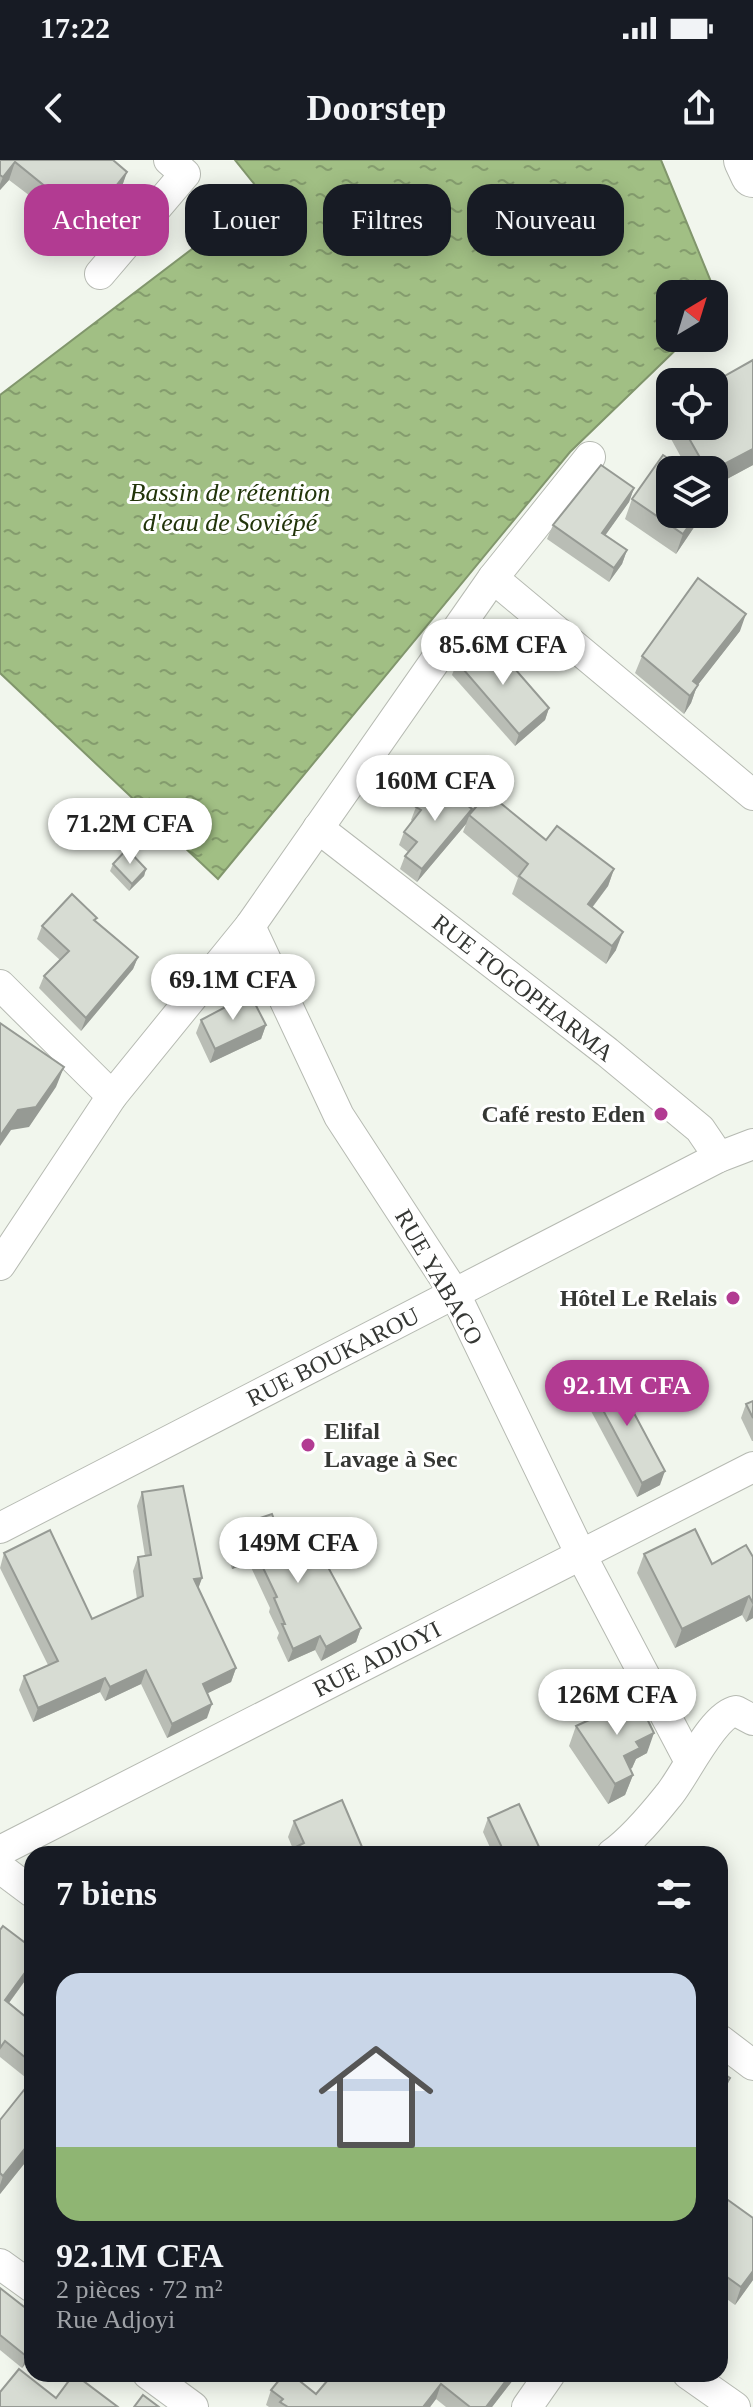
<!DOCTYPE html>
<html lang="fr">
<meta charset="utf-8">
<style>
:root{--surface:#171b24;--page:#20242c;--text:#f1f3f6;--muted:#9ea1a6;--accent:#b23b92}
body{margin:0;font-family:Georgia,serif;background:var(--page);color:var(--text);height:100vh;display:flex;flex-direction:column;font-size:30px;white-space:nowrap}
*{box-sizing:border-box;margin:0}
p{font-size:26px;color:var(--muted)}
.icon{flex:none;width:44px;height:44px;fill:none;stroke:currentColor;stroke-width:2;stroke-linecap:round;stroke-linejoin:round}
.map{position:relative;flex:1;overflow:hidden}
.drawer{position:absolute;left:24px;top:1686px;width:704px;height:536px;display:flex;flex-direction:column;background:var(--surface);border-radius:24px;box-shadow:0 4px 20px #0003}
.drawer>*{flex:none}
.guide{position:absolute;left:24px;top:24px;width:706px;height:72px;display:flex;gap:16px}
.needle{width:52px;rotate:38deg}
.controls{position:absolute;left:656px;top:120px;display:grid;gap:16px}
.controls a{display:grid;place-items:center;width:72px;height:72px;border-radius:16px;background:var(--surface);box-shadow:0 4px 20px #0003;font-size:40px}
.price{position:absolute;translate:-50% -68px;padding:0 18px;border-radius:28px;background:#fff;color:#222;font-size:26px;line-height:52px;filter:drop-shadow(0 2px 4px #0008)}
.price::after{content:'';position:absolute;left:50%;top:48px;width:24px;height:18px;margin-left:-12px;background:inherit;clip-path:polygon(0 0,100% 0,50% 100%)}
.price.active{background:var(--accent);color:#fff}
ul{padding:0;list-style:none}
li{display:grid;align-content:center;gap:16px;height:424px;padding:0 32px}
li span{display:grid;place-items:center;height:248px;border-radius:24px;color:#555}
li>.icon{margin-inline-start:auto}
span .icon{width:144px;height:144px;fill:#fffc;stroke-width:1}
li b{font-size:34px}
h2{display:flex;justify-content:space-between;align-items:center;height:96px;padding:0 32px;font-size:34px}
.tag{padding:0 28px;border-radius:24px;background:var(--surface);box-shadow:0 4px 20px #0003;font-size:28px;line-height:72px}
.tag.active{background:var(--accent);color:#fff}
.status{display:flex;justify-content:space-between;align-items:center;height:56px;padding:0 40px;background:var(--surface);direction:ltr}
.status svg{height:22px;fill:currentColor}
header{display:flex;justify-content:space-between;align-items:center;height:104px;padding:0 32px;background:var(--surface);font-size:36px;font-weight:600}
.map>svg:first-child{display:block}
</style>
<div class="status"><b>17:22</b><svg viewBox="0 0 49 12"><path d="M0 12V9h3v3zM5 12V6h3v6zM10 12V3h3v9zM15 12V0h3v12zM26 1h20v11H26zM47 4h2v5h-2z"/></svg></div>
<header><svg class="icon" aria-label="back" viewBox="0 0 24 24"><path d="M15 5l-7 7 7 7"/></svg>Doorstep<svg class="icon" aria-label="share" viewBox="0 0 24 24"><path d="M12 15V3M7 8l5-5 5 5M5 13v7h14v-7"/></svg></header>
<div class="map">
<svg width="753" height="2247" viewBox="0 0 753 2247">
<defs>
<pattern id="water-ripples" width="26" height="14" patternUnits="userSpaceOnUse" patternTransform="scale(2)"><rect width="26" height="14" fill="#a1bf84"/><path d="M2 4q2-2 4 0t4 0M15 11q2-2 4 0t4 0" fill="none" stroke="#849c6d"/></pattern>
</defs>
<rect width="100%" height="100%" fill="#f1f6ed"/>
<polygon fill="url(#water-ripples)" stroke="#81966c" stroke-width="2" points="235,0 661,0 721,146 714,153 714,134 670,134 670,178 688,178 570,292 218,719 0,513 0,235 263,35"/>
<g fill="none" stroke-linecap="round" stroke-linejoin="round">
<g stroke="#b6bab2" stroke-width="32">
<g id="street">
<polyline points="100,114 185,14 169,0"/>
<polyline points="493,418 753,635"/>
<polyline points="318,668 607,892 700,969 719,997"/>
<polyline points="250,766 339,956 455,1134 581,1395 689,1600"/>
<polyline points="0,825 112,936"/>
<polyline points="0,1105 112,936 250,766 493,418 590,297"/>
<polyline points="0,1368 719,997 753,984"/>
<polyline points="0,1691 753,1307"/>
<path d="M612,1694C633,1679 652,1656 668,1636C684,1618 712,1555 736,1551L753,1560"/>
<polyline points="0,1708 32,1732"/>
<polyline points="720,1880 753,1905"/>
<polyline points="0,2104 32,2127"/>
<polyline points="148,2214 193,2247"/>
<polyline points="688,2214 735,2247"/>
<polyline points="527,2247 550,2214"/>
</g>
</g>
<g stroke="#b6bab2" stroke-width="46">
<polyline id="highway" points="746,0 753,15"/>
</g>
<use href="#street" stroke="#fff" stroke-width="30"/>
<use href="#highway" stroke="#fff" stroke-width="44"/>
</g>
<g fill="#b9bdb5">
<polygon points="0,0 127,12 121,29 71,92 35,64 42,45 9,20 0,30"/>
<polygon points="753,200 753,305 714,326 714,310 688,310 664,266 670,249 670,266 714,266"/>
<polygon points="634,328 629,342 605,375 627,390 622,404 609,422 547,379 553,365"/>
<polygon points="632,339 670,354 703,354 676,394 625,359"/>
<polygon points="740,471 697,526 691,543 684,554 635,513 642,496"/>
<polygon points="457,502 549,548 545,560 515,586 452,515"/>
<polygon points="416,647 472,649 471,653 546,680 614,709 608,726 592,748 616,790 606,804 512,734 518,718 463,672 466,664 417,722 400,709 405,696 408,692 399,685 404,672 412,661 411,660"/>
<polygon points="113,704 146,709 144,716 129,731 110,711"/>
<polygon points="97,758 95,761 138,797 133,809 81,871 39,828 44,816 60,800 37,779 42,766"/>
<polygon points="201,860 266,865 261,879 210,903 196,873"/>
<polygon points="589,1224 660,1325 637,1337 584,1238"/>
<polygon points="753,1241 753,1281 752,1281 741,1258 746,1244"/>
<polygon points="142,1332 202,1418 198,1428 236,1508 231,1522 207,1533 207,1558 167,1578 141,1524 105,1541 100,1532 33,1562 19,1530 24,1516 48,1505 0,1408 4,1393 92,1459 137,1439 133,1411 138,1397 145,1396 137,1346"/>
<polygon points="227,1369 288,1397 361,1468 356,1482 321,1501 315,1490 288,1502 277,1478 279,1473 269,1452 270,1448 249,1403 232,1409 223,1383"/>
<polygon points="644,1394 712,1404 753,1397 753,1458 746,1462 742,1455 675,1488 637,1413"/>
<polygon points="576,1566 647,1593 636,1599 632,1608 630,1609 633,1615 625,1635 608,1644 569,1586"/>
<polygon points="488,1658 540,1689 538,1694 493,1694 483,1672"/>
<polygon points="294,1661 365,1694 293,1689 288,1677"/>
<polygon points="0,1770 32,1811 9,1843 32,1862 32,1919 30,1921 0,1897"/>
<polygon points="32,1920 32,2002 28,1999 0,2034 0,1960"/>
<polygon points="720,2037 753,2058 753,2120 735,2145 720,2134"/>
<polygon points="0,2128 32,2196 22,2208 0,2190"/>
<polygon points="330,2214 515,2214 513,2220 492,2247 446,2247 436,2239 430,2247 269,2247 266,2245 271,2230 316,2234 332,2216"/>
</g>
<g fill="#969a94">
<polygon points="15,2 9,20 0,30 0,24 3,17"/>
<polygon points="127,12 121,29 71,92 77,75"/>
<polygon points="753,289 753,305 714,326 714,310"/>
<polygon points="634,328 629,342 597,387 602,373"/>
<polygon points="697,354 703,354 676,394 683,374"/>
<polygon points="627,390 622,404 609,422 614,408"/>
<polygon points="746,454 740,471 697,526 691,543 684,554 693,521"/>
<polygon points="549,548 545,560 515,586 519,574"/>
<polygon points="472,649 466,664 417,722 422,709"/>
<polygon points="146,709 144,716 129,731 132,724"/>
<polygon points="614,709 608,726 581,762 588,744"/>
<polygon points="623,772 616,790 606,804 612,786"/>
<polygon points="138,797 133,809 81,871 86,858"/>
<polygon points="266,865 261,879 210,903 215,889"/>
<polygon points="64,907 56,927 29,967 11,970 0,986 0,976 18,950"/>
<polygon points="665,1311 660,1325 637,1337 642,1323"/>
<polygon points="254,1389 249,1403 232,1409 237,1395"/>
<polygon points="202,1418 197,1432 194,1419"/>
<polygon points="749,1436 742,1455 675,1488 682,1469"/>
<polygon points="753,1444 753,1458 746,1462"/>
<polygon points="361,1468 356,1482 321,1501 326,1487"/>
<polygon points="320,1476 315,1490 288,1502 293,1489"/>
<polygon points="236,1508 231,1522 198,1538 203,1524"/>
<polygon points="146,1510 141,1524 105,1541 110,1527"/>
<polygon points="105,1518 100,1532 33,1562 38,1548"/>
<polygon points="212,1544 207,1558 167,1578 172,1564"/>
<polygon points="654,1573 647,1593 636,1599 632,1608 616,1616 624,1596 636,1582"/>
<polygon points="633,1615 625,1635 608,1644 615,1624"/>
<polygon points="32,1803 32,1811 0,1855 5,1840"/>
<polygon points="730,1918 725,1932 720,1940 720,1933"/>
<polygon points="32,1980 32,1987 28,1999 0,2034 0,2025 3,2016"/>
<polygon points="753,2111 753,2120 735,2145 741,2127"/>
<polygon points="32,2190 32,2196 22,2208 26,2196"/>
<polygon points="511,2214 515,2214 513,2220 492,2247 486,2247"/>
<polygon points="441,2224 436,2239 430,2247 423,2247"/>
</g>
<g fill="#d7dcd3" stroke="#969a94" stroke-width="2">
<polygon points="0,0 113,0 127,12 77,75 41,46 52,32 15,2 3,17 0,15"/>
<polygon points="753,200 753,289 713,310 707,310 682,266 714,266 714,222"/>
<polygon points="663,295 686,310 670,310 670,354 697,354 683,374 632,339"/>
<polygon points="601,305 634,328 602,373 627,390 614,408 553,365"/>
<polygon points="698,418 746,454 693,521 698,525 690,536 642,496"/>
<polygon points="472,481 505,505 509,502 549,548 519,574 457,502"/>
<polygon points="437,621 472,649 422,709 405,696 417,682 404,672 421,650 416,647"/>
<polygon points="488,633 546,680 557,666 614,709 588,744 623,772 612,786 519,716 528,704 469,655"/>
<polygon points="127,689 146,709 132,724 113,704"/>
<polygon points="72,734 97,758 94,760 138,797 86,858 44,816 69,791 42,766"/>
<polygon points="250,834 266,865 215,889 201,860"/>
<polygon points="0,863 64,907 36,947 18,950 0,976"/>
<polygon points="612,1212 665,1311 642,1323 589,1224"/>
<polygon points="753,1241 753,1258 746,1244"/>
<polygon points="183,1326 202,1418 194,1419 236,1508 203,1524 212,1544 172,1564 146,1510 110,1527 105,1518 38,1548 24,1516 58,1501 4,1393 50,1370 92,1459 143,1436 138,1397 151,1395 142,1332"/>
<polygon points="272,1354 288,1397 315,1383 361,1468 326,1487 320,1476 293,1489 282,1464 285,1464 274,1438 277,1437 254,1389 237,1395 227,1369"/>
<polygon points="695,1369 712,1404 746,1385 753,1397 753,1443 749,1436 682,1469 644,1394"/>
<polygon points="637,1538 654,1573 636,1582 640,1588 624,1596 633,1615 615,1624 576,1566"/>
<polygon points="342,1640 365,1694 282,1694 304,1683 294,1661"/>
<polygon points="519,1644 540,1689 528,1694 505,1694 488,1658"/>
<polygon points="3,1766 32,1788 32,1803 5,1840 32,1862 32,1903 5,1881 0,1888 0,1770"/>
<polygon points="720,1911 730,1918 720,1933"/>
<polygon points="32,1920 32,1980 3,2016 0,2013 0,1960"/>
<polygon points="721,2035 753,2058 753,2111 741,2127 720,2112 720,2037"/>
<polygon points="0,2128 32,2153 32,2190 26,2196 0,2175"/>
<polygon points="19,2209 56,2238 74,2214 118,2247 0,2247 0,2232"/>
<polygon points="284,2214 291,2214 316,2234 333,2214 511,2214 486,2247 470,2247 441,2224 423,2247 288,2247 280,2242 283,2239 271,2230"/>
<polygon points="143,2235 159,2247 134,2247"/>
</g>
<g fill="#b23b92" stroke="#fff" stroke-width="3">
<circle cx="661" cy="954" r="8"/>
<circle cx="733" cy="1138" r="8"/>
<circle cx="308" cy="1285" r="8"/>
</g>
<g text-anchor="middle" stroke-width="6" stroke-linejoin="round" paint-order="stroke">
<g font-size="24" fill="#353734" stroke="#fff">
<text transform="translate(523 828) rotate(38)" y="8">RUE TOGOPHARMA</text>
<text transform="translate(439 1117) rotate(60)" y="8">RUE YABACO</text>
<text transform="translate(333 1197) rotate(-27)" y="8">RUE BOUKAROU</text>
<text transform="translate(377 1499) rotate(-27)" y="8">RUE ADJOYI</text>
</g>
<g font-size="24" font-weight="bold" fill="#353734" stroke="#fff" text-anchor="end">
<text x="645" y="962">Café resto Eden</text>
<text x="717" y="1146">Hôtel Le Relais</text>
<text x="324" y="1279" text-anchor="start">Elifal<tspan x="324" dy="28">Lavage à Sec</tspan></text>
</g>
<g font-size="26" font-style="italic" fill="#213409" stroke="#fff">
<text x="230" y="341">Bassin de rétention<tspan x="230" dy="30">d'eau de Soviépé</tspan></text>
</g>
</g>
</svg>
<div class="controls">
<a><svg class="needle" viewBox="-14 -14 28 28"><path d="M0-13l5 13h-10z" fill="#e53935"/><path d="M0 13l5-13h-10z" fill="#9ea1a6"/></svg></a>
<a><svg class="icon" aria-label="locate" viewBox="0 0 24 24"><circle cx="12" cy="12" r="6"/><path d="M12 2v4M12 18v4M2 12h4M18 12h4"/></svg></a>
<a><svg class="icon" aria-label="layers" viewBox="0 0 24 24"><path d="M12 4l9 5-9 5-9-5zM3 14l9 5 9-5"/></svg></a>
</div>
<b class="price" style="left:503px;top:527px">85.6M CFA</b>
<b class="price" style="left:435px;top:663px">160M CFA</b>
<b class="price" style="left:130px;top:706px">71.2M CFA</b>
<b class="price" style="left:233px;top:862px">69.1M CFA</b>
<b class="price active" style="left:627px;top:1268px">92.1M CFA</b>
<b class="price" style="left:298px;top:1425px">149M CFA</b>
<b class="price" style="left:617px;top:1577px">126M CFA</b>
<div class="guide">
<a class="tag active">Acheter</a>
<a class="tag">Louer</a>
<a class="tag">Filtres</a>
<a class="tag">Nouveau</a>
</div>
<section class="drawer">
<h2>7 biens<svg class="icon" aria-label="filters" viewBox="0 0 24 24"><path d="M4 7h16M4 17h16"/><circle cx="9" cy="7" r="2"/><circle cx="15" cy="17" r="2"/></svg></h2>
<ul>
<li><span style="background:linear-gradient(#c9d6e8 70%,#8fb573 0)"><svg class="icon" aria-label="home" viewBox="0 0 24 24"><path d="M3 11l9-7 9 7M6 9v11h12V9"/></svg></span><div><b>92.1M CFA</b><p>2 pièces · 72 m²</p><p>Rue Adjoyi</p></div></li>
</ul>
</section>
</div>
